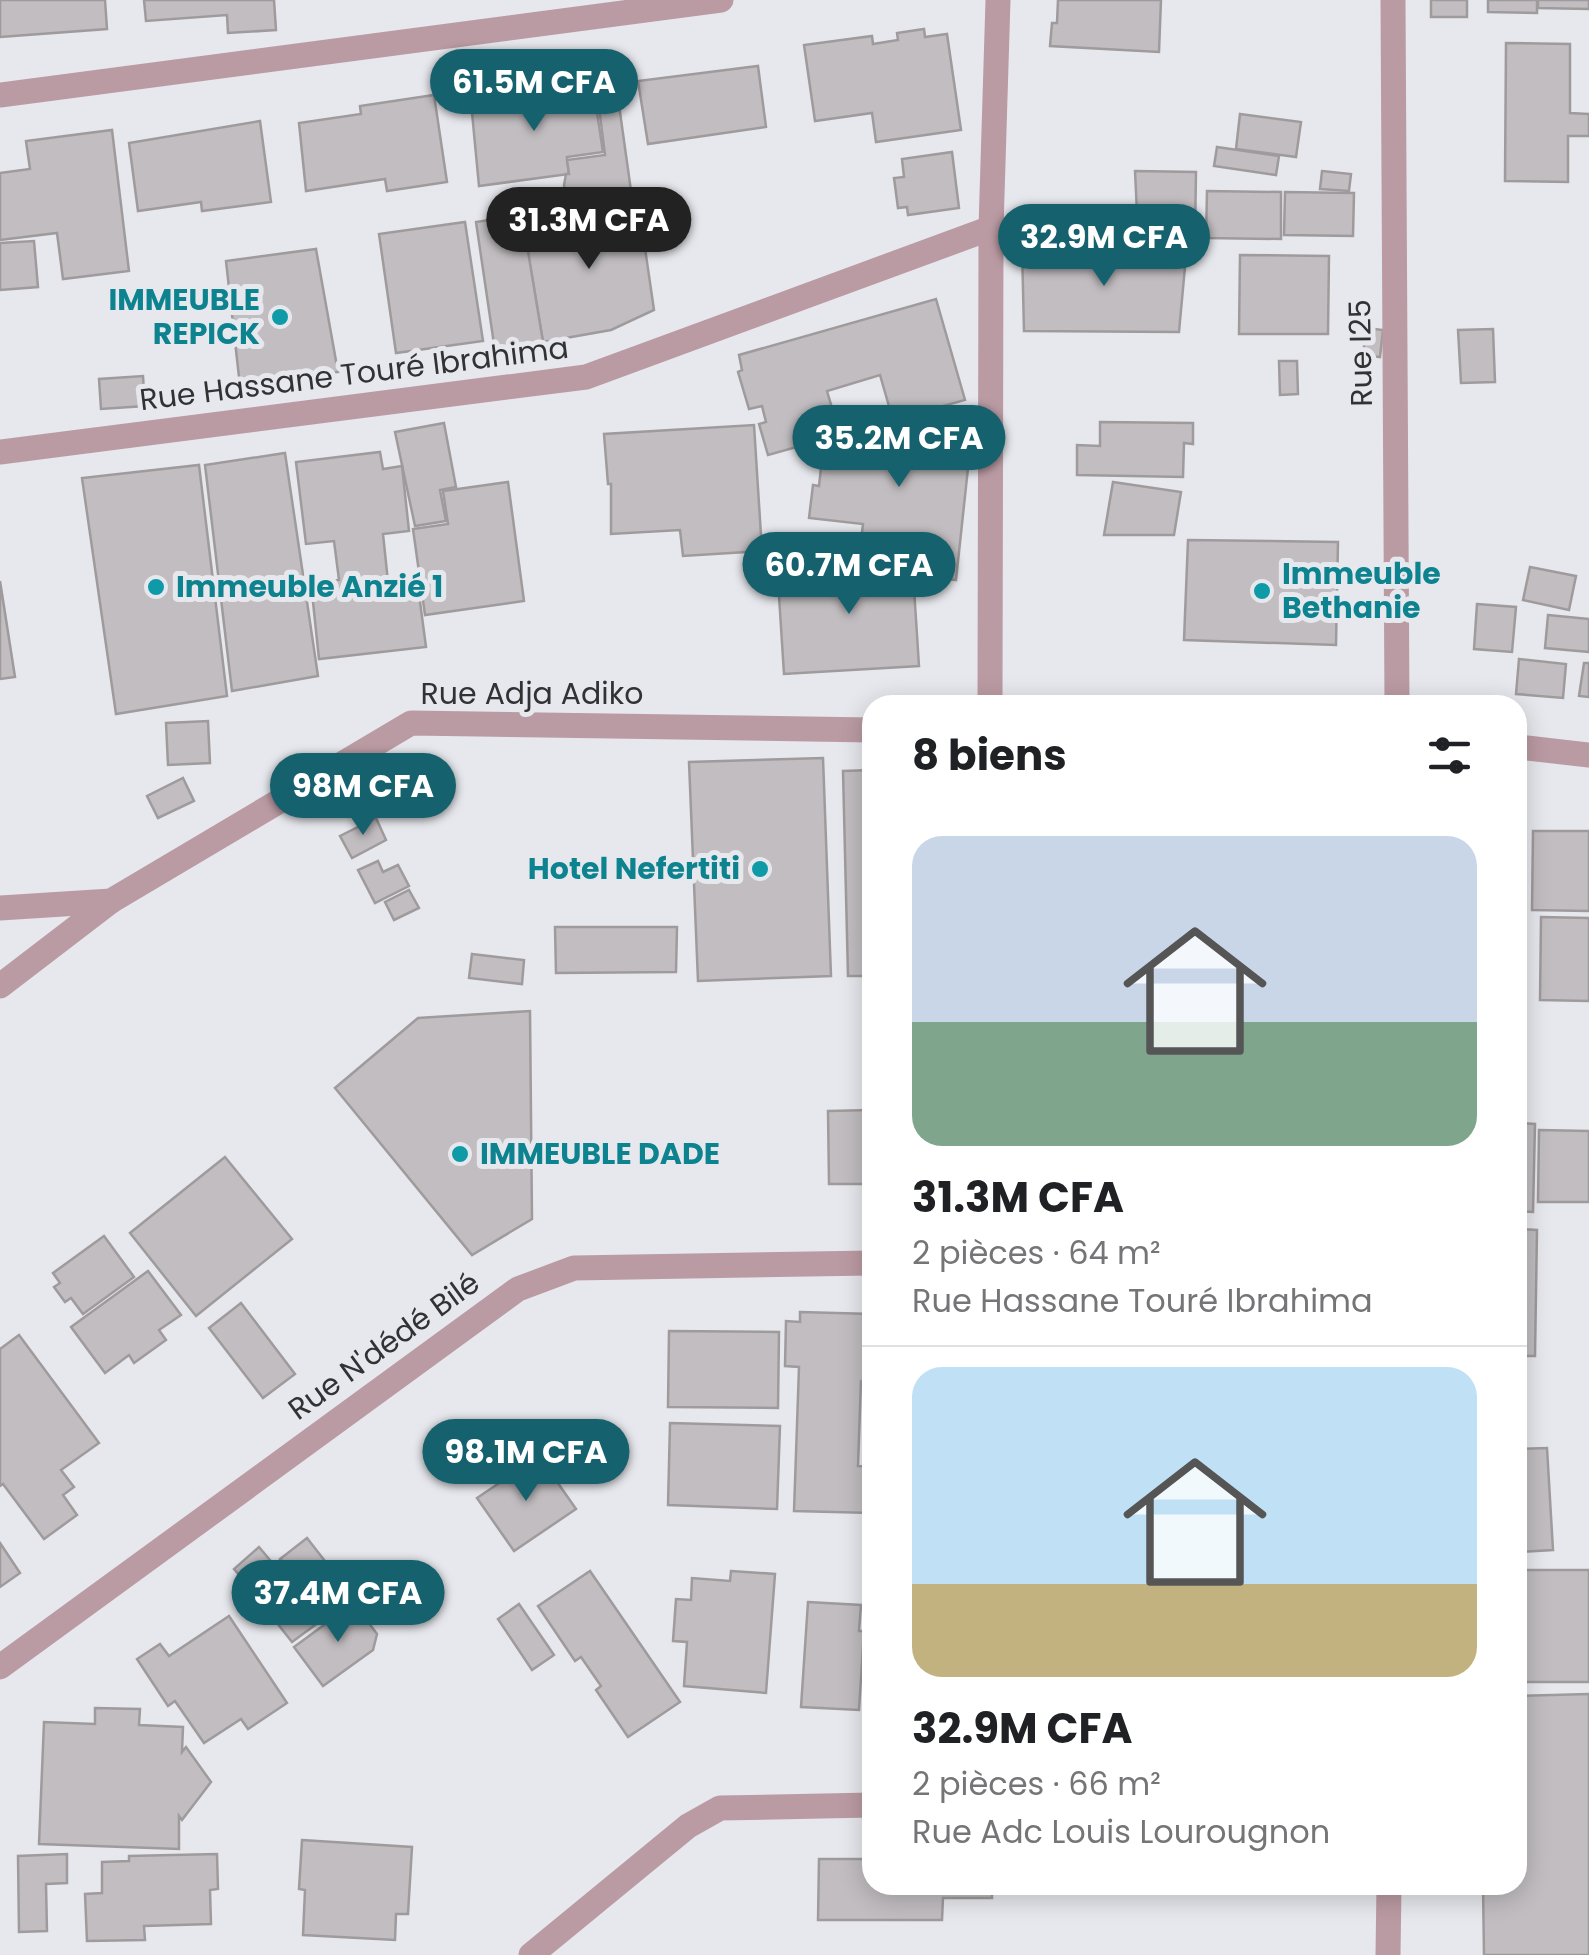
<!DOCTYPE html>
<html lang="fr">
<meta charset="utf-8">
<style>
:root{--surface:#fff;--page:#f6f6f6;--text:#202124;--muted:#757577;--line:#e0e0e0;--accent:#16616e}
body{margin:0;font-family:Poppins,sans-serif;background:var(--page);color:var(--text);height:100vh;display:flex;flex-direction:column;font-size:38px;white-space:nowrap}
*{box-sizing:border-box;margin:0}
p{font-size:32px;color:var(--muted)}
.icon{flex:none;width:55px;height:55px;fill:none;stroke:currentColor;stroke-width:2;stroke-linecap:round;stroke-linejoin:round}
.map{position:relative;flex:1;overflow:hidden}
.side{position:absolute;left:862px;top:695px;width:665px;height:1200px;display:flex;flex-direction:column;background:var(--surface);border-radius:30px;box-shadow:0 5px 25px #0003}
.side>*{flex:none}
.price{position:absolute;translate:-50% -85px;padding:0 22px;border-radius:35px;background:var(--accent);color:#fff;font-size:32px;line-height:65px;filter:drop-shadow(0 2px 5px #0008)}
.price::after{content:'';position:absolute;left:50%;top:60px;width:30px;height:22px;margin-left:-15px;background:inherit;clip-path:polygon(0 0,100% 0,50% 100%)}
.price.on{background:#222;color:#fff}
ul{padding:0;list-style:none}
li{display:grid;align-content:center;gap:20px;height:530px;padding:0 50px}
li+li{border-top:2px solid var(--line)}
li span{display:grid;place-items:center;height:310px;border-radius:30px;color:#555}
li>.icon{margin-inline-start:auto}
span .icon{width:180px;height:180px;fill:#fffc;stroke-width:1}
li b{font-size:42px}
h2{display:flex;justify-content:space-between;align-items:center;height:120px;padding:0 50px;font-size:42px}
.map>svg:first-child{display:block}
</style>
<div class="map">
<svg width="1589" height="1955" viewBox="0 0 1589 1955">
<rect width="100%" height="100%" fill="#e7e8ed"/>
<g fill="#c1bdc0" stroke="#9f9b9d" stroke-width="2.5">
<polygon points="0,0 105,0 107,29 0,37"/>
<polygon points="144,0 274,0 276,30 228,33 227,15 146,21"/>
<polygon points="1058,0 1161,0 1159,52 1050,46 1052,23 1057,23"/>
<rect x="1431" y="0" width="36" height="17"/>
<polygon points="1488,0 1537,0 1537,13 1488,12"/>
<polygon points="1538,0 1589,0 1589,9 1538,8"/>
<polygon points="924,29 925,37 947,34 961,130 876,142 872,113 815,121 804,45 872,36 873,44 898,40 897,33"/>
<polygon points="1506,43 1570,44 1570,113 1589,114 1589,136 1568,136 1568,182 1505,181"/>
<polygon points="758,66 766,127 648,144 638,81"/>
<polygon points="593,86 603,152 567,157 569,174 479,186 471,102"/>
<polygon points="434,95 447,182 387,191 385,179 306,191 299,123 361,114 360,106"/>
<polygon points="619,105 633,205 568,214 564,185 566,174 569,174 567,160 605,155 599,107"/>
<polygon points="1240,114 1301,122 1296,157 1236,149"/>
<polygon points="260,121 271,202 202,211 201,202 138,211 129,143"/>
<polygon points="112,130 129,271 63,279 57,233 0,240 0,173 30,169 26,141"/>
<polygon points="1217,147 1279,156 1276,175 1214,166"/>
<polygon points="952,152 959,208 908,215 907,207 898,208 894,178 904,177 902,159"/>
<polygon points="1135,171 1196,172 1195,235 1138,234"/>
<polygon points="1322,171 1351,174 1349,191 1320,189"/>
<polygon points="1207,191 1281,192 1281,239 1206,238"/>
<polygon points="1285,192 1354,193 1353,236 1284,235"/>
<polygon points="639,207 654,310 611,330 543,342 523,223"/>
<polygon points="522,215 543,342 495,351 476,222"/>
<polygon points="465,222 483,341 396,353 379,234"/>
<polygon points="34,241 38,287 0,290 0,243"/>
<polygon points="1187,245 1179,332 1024,331 1022,248"/>
<polygon points="316,249 338,372 240,386 226,261"/>
<polygon points="1240,255 1329,256 1328,334 1239,334"/>
<polygon points="936,299 965,400 893,420 880,375 827,391 840,435 768,455 759,424 766,422 762,406 749,409 738,372 742,370 739,355"/>
<polygon points="1366,328 1383,330 1380,357 1363,355"/>
<polygon points="1493,329 1495,382 1461,383 1458,330"/>
<polygon points="1279,361 1297,361 1298,394 1280,395"/>
<polygon points="143,376 145,406 101,409 99,379"/>
<polygon points="879,420 972,431 956,580 914,575 916,556 860,549 863,524 809,518 813,485 819,486 824,441 840,438 857,423"/>
<polygon points="1100,422 1193,423 1193,444 1184,443 1183,477 1077,475 1077,445 1100,446"/>
<polygon points="444,423 456,487 440,490 446,521 415,526 395,432"/>
<polygon points="754,425 762,551 683,556 680,530 611,534 611,484 608,484 604,434"/>
<polygon points="380,452 383,469 402,466 409,531 383,534 388,582 417,579 426,647 319,659 311,583 339,580 334,541 306,544 296,462"/>
<polygon points="285,453 318,676 232,691 205,465"/>
<polygon points="199,465 227,696 116,714 82,478"/>
<polygon points="508,482 524,601 425,615 413,529 448,524 443,491"/>
<polygon points="1113,482 1181,492 1174,535 1104,535"/>
<polygon points="1188,540 1338,542 1336,645 1184,640"/>
<polygon points="912,557 919,666 784,674 777,565 806,563 808,589 829,588 827,562"/>
<polygon points="1530,567 1576,576 1569,610 1523,600"/>
<polygon points="0,581 15,677 0,679"/>
<polygon points="1477,604 1516,607 1512,652 1474,649"/>
<polygon points="1548,615 1589,619 1589,652 1545,648"/>
<polygon points="1519,659 1566,664 1563,698 1516,694"/>
<polygon points="1584,663 1589,663 1589,697 1579,696"/>
<polygon points="208,721 210,763 168,765 166,723"/>
<polygon points="823,758 831,976 698,981 689,762"/>
<polygon points="872,770 872,976 848,976 843,771"/>
<polygon points="183,778 194,801 158,818 147,796"/>
<polygon points="376,818 386,840 352,858 340,836"/>
<polygon points="1533,831 1589,831 1589,911 1532,910"/>
<polygon points="378,861 383,872 398,865 409,886 375,903 358,870"/>
<polygon points="409,890 419,908 394,920 385,902"/>
<polygon points="1541,917 1589,918 1589,1001 1540,1000"/>
<polygon points="555,927 677,927 676,972 556,973"/>
<polygon points="472,954 524,960 522,984 469,978"/>
<polygon points="530,1011 532,1219 472,1255 335,1088 418,1018"/>
<polygon points="872,1110 872,1184 829,1184 828,1111"/>
<polygon points="1518,1123 1535,1124 1533,1212 1518,1211"/>
<polygon points="1539,1130 1589,1131 1589,1202 1538,1202"/>
<polygon points="225,1157 292,1239 196,1316 130,1233"/>
<polygon points="1518,1229 1537,1230 1535,1356 1518,1356"/>
<polygon points="104,1236 134,1277 83,1314 71,1298 65,1302 54,1287 60,1283 53,1273"/>
<polygon points="148,1271 181,1315 159,1330 166,1340 134,1363 129,1355 105,1373 71,1327"/>
<polygon points="241,1303 295,1374 263,1398 209,1328"/>
<polygon points="800,1312 872,1314 872,1382 861,1381 858,1466 872,1467 872,1513 794,1511 799,1367 785,1366 786,1321 800,1322"/>
<polygon points="669,1331 779,1332 778,1408 668,1407"/>
<polygon points="19,1335 99,1443 61,1470 74,1487 63,1495 77,1515 44,1539 3,1484 0,1486 0,1349"/>
<polygon points="670,1423 780,1426 777,1509 668,1505"/>
<polygon points="1547,1448 1553,1550 1518,1552 1518,1449"/>
<polygon points="539,1456 576,1509 514,1551 477,1498"/>
<polygon points="307,1538 353,1597 292,1642 251,1590 285,1564 280,1559"/>
<polygon points="0,1543 20,1573 0,1587"/>
<polygon points="259,1547 275,1566 250,1587 234,1569"/>
<rect x="1518" y="1570" width="71" height="112"/>
<polygon points="590,1571 680,1702 628,1737 596,1690 601,1686 581,1657 575,1661 538,1606"/>
<polygon points="731,1571 775,1574 766,1693 684,1686 687,1642 673,1641 676,1599 691,1600 692,1578 730,1581"/>
<polygon points="808,1602 861,1605 859,1631 864,1631 859,1710 801,1707"/>
<polygon points="354,1603 377,1634 373,1650 323,1686 294,1647"/>
<polygon points="519,1604 554,1655 532,1670 498,1619"/>
<polygon points="229,1616 287,1703 248,1729 241,1719 204,1743 175,1701 168,1706 137,1659 160,1644 169,1656"/>
<polygon points="1589,1694 1589,1955 1484,1955 1483,1885 1518,1885 1518,1696"/>
<polygon points="95,1708 140,1709 139,1725 183,1727 182,1752 186,1747 211,1782 182,1820 179,1816 179,1849 39,1844 44,1722 95,1724"/>
<polygon points="302,1840 412,1847 408,1914 396,1914 395,1940 303,1935 305,1890 299,1889"/>
<polygon points="67,1854 67,1883 46,1884 47,1931 19,1932 18,1856"/>
<polygon points="217,1854 218,1889 210,1890 211,1924 144,1926 145,1940 87,1941 85,1894 102,1893 102,1862 129,1861 129,1856"/>
<polygon points="819,1859 872,1859 872,1885 992,1885 992,1898 943,1898 942,1920 818,1920"/>
</g>
<g fill="none" stroke-linecap="round" stroke-linejoin="round">
<g stroke="#bb9ba3" stroke-width="25">
<polyline points="1393,0 1397,705"/>
<polyline points="0,95 721,0"/>
<polyline points="0,452 586,377 991,228"/>
<polyline points="990,705 991,228 998,0"/>
<polyline points="1518,747 1589,755"/>
<polyline points="0,908 111,901 411,723 872,730"/>
<polyline points="0,986 111,901"/>
<polyline points="0,1667 518,1289 574,1268 872,1263"/>
<polyline points="531,1955 688,1826 720,1808 872,1805"/>
<polyline points="1388,1955 1389,1885"/>
</g>
</g>
<g fill="#0f9aa8" stroke="#e7e8ed" stroke-width="4">
<circle cx="280" cy="317" r="10"/>
<circle cx="156" cy="587" r="10"/>
<circle cx="1262" cy="591" r="10"/>
<circle cx="760" cy="869" r="10"/>
<circle cx="460" cy="1154" r="10"/>
</g>
<g text-anchor="middle" stroke-width="10" stroke-linejoin="round" paint-order="stroke">
<g font-size="30" font-weight="bold" fill="#0d838f" stroke="#e7e8ed" text-anchor="start">
<text x="260" y="310" text-anchor="end">IMMEUBLE<tspan x="260" dy="34">REPICK</tspan></text>
<text x="1282" y="584">Immeuble<tspan x="1282" dy="34">Bethanie</tspan></text>
<text x="176" y="597">Immeuble Anzié 1</text>
<text x="740" y="879" text-anchor="end">Hotel Nefertiti</text>
<text x="480" y="1164">IMMEUBLE DADE</text>
</g>
<g font-size="30" fill="#313233" stroke="#e7e8ed">
<text transform="translate(1361 353) rotate(-91)" y="10">Rue I25</text>
<text transform="translate(354 374) rotate(-7)" y="10">Rue Hassane Touré Ibrahima</text>
<text x="532" y="704">Rue Adja Adiko</text>
<text transform="translate(384 1346) rotate(-36)" y="10">Rue N'dédé Bilé</text>
</g>
</g>
</svg>
<b class="price" style="left:534px;top:134px">61.5M CFA</b>
<b class="price on" style="left:589px;top:272px">31.3M CFA</b>
<b class="price" style="left:1104px;top:289px">32.9M CFA</b>
<b class="price" style="left:899px;top:490px">35.2M CFA</b>
<b class="price" style="left:849px;top:617px">60.7M CFA</b>
<b class="price" style="left:363px;top:838px">98M CFA</b>
<b class="price" style="left:526px;top:1504px">98.1M CFA</b>
<b class="price" style="left:338px;top:1645px">37.4M CFA</b>
<section class="side">
<h2>8 biens<svg class="icon" aria-label="filters" viewBox="0 0 24 24"><path d="M4 7h16M4 17h16"/><circle cx="9" cy="7" r="2"/><circle cx="15" cy="17" r="2"/></svg></h2>
<ul>
<li><span style="background:linear-gradient(#c9d6e8 60%,#7fa58c 0)"><svg class="icon" aria-label="home" viewBox="0 0 24 24"><path d="M3 11l9-7 9 7M6 9v11h12V9"/></svg></span><div><b>31.3M CFA</b><p>2 pièces · 64 m²</p><p>Rue Hassane Touré Ibrahima</p></div></li>
<li><span style="background:linear-gradient(#bfe0f5 70%,#c2b280 0)"><svg class="icon" aria-label="home" viewBox="0 0 24 24"><path d="M3 11l9-7 9 7M6 9v11h12V9"/></svg></span><div><b>32.9M CFA</b><p>2 pièces · 66 m²</p><p>Rue Adc Louis Lourougnon</p></div></li>
</ul>
</section>
</div>
